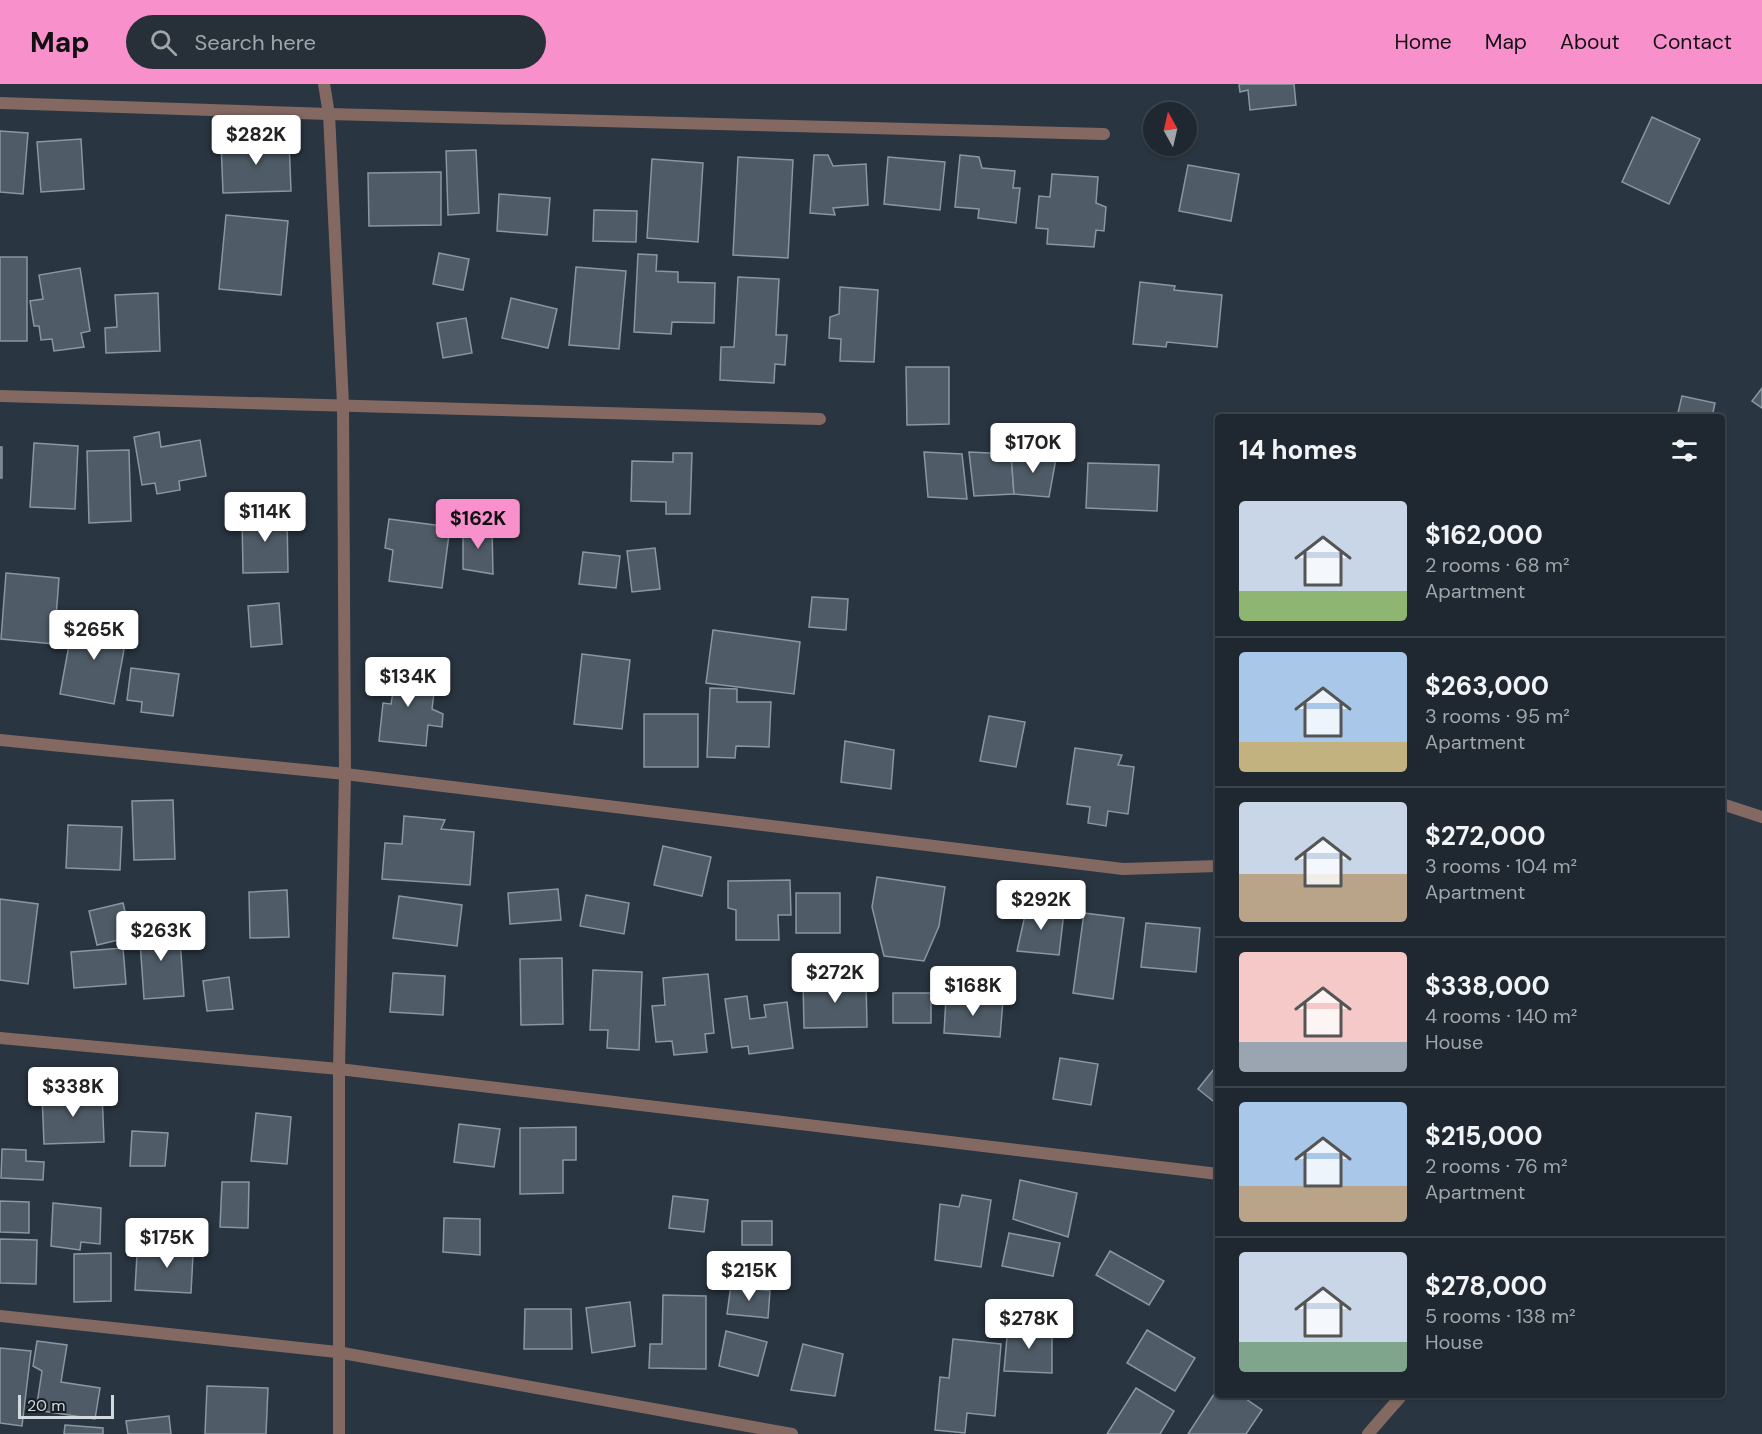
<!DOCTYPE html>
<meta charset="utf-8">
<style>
:root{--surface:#1f2830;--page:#273038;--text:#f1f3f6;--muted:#a1a6ab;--line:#3c444c;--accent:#f890cc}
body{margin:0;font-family:"DM Sans",sans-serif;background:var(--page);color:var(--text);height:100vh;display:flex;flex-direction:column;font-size:22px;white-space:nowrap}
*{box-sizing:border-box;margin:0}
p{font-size:20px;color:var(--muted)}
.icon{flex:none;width:33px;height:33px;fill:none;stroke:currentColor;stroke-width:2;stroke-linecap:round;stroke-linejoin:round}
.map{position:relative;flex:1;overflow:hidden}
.panel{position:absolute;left:1215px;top:330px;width:510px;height:984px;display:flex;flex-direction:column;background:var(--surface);border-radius:6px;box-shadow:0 2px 4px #0004,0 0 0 2px var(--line)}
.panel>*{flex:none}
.needle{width:39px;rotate:352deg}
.buttons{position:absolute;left:1143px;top:18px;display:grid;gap:12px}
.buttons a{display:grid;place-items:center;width:54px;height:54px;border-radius:50%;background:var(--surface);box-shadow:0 2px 4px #0004,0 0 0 2px var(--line);font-size:30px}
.scale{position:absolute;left:18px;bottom:15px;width:96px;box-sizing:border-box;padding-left:6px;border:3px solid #d1d9df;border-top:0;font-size:16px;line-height:21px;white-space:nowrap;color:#d1d9df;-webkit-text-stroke:4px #171c21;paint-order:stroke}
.price{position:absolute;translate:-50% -51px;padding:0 14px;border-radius:6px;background:#fff;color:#222;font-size:20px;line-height:39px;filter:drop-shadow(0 2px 3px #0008)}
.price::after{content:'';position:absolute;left:50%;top:36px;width:18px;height:14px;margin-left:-9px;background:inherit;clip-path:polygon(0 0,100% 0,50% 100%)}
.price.on{background:var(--accent);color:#111}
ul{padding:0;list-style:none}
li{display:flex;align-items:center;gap:18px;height:150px;padding:0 24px}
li+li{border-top:2px solid var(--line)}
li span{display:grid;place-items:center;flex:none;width:168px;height:120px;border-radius:6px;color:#555}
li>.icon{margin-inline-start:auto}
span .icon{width:72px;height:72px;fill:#fffc;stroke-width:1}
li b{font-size:26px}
h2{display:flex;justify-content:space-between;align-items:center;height:72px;padding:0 24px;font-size:26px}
header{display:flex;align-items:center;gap:36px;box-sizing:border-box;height:84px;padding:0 30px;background:var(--accent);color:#111}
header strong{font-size:28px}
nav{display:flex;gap:33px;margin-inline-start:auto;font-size:21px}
.search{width:420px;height:54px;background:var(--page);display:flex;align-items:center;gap:15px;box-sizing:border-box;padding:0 21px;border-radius:33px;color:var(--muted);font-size:22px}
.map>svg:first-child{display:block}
</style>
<header>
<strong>Map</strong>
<div class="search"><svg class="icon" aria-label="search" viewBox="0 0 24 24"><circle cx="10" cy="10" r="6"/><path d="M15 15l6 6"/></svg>Search here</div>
<nav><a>Home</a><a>Map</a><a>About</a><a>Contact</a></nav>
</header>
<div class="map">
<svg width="1762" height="1350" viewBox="0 0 1762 1350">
<rect width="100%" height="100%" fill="#293540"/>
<g fill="#4f5c67" stroke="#8897a3" stroke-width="1.5">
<polygon points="1239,0 1294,0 1296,21 1250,26 1248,6 1240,8"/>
<polygon points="1652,33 1700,55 1669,120 1622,98"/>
<polygon points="0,47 28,49 23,110 0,108"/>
<polygon points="81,55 84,105 41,108 37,58"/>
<polygon points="289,56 291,107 223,109 221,58"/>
<polygon points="476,66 479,129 448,131 446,67"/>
<polygon points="814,71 828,71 833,82 866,80 868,121 833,124 835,131 810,129"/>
<polygon points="960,71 979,73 982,84 1015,87 1013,104 1020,104 1016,139 978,134 979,125 955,123"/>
<polygon points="738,73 793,76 788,174 733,171"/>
<polygon points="888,73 945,78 940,126 884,120"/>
<polygon points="652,75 703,79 698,158 647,154"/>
<polygon points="1188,81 1239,90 1231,137 1179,127"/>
<polygon points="441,88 441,141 369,142 368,89"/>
<polygon points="1052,90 1098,93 1096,119 1106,123 1104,147 1096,146 1094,163 1047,160 1048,145 1036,144 1039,112 1050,113"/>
<polygon points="499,110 550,114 547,151 497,147"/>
<polygon points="594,126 637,127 636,158 593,157"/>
<polygon points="226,131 288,137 281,211 219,205"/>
<polygon points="439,169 469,175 463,206 433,200"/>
<polygon points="638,170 657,171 656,187 678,188 678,198 715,199 714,239 672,238 671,250 634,248"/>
<rect x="0" y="173" width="27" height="84"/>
<polygon points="576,183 626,187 619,265 569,261"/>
<polygon points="80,184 90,247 81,249 84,263 54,267 52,255 41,256 39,242 34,242 30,217 43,215 39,191"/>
<polygon points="738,193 779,195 776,251 787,251 785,281 775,280 774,299 720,296 721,263 734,263"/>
<polygon points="1140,198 1175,202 1174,206 1222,211 1217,263 1167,258 1166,263 1133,260"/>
<polygon points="840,203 878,206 874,278 840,277 841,255 829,254 830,233 839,230"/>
<polygon points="158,209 160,267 106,269 105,244 117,243 115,211"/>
<polygon points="511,214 557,225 548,264 502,254"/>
<polygon points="466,234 472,269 443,274 437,239"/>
<polygon points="906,283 949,283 949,340 907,341"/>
<polygon points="1762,304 1762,324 1752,317"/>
<polygon points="1682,312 1715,319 1712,333 1677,333"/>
<polygon points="159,348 161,363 200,356 206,392 179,397 180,406 157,410 155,399 142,401 134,353"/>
<polygon points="34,359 78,362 75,425 30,423"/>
<rect x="0" y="363" width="2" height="31"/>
<polygon points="129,366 131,437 89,439 87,367"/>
<polygon points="924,368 962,370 967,415 928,413"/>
<polygon points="969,368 1011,370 1014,410 974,412"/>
<polygon points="673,369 692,369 690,430 666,430 666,418 631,417 632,377 673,378"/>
<polygon points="1057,369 1049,413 1014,410 1011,370"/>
<polygon points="1088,379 1159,381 1157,427 1086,424"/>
<polygon points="287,430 288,488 243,489 242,431"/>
<polygon points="389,435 450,443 442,504 389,497 393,466 385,464"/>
<polygon points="463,443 492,444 493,490 463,485"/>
<polygon points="655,464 660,505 632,508 627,467"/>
<polygon points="583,468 620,472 616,504 579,500"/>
<polygon points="6,489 59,494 54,560 1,555"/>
<polygon points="812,513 848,515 846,546 809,543"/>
<polygon points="279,519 282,560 251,563 248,522"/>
<polygon points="74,534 128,544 114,620 60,610"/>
<polygon points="713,546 800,558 794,610 706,599"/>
<polygon points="582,570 630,576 622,645 574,640"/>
<polygon points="131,584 179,590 173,632 141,628 142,618 127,616"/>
<polygon points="383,586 436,592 432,625 443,630 442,643 428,641 426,662 379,657 383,619 391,620 393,608 380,607"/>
<polygon points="710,604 737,605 737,618 771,618 769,663 736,662 735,674 707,673"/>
<rect x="644" y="630" width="54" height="53"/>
<polygon points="989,632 1025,638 1016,683 980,677"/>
<polygon points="845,657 894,666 891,705 841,698"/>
<polygon points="1075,664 1122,671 1118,681 1134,683 1128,730 1108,727 1106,742 1088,739 1090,723 1067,720"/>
<polygon points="173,716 175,775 134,776 132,717"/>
<polygon points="404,732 445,736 441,745 474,748 470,801 382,795 385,759 402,760"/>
<polygon points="68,741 122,743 120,786 66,784"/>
<polygon points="663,762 711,773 702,812 654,801"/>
<polygon points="877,793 945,803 939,842 924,877 884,872 872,823"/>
<polygon points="790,796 791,831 778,831 779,856 736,856 736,826 728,824 728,797"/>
<polygon points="558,805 561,836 510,840 508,809"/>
<polygon points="287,806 289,853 250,854 249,808"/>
<rect x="796" y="809" width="44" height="40"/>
<polygon points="586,811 629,819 624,850 580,842"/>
<polygon points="399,812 462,821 457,862 393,854"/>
<polygon points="0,815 38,820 28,900 0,896"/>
<polygon points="123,819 131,853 97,861 89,827"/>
<polygon points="1027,822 1064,828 1059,871 1017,867"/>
<polygon points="1084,829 1124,834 1113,915 1073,909"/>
<polygon points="1146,839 1200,844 1196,888 1141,883"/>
<polygon points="179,841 184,912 144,915 139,843"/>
<polygon points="123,864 126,900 74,904 71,868"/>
<polygon points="562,874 563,940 521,941 520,875"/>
<polygon points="593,886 642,888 639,966 607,964 608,946 590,946"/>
<polygon points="393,889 445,892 443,931 390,928"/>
<polygon points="708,890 714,949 705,950 707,968 674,971 672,957 656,958 652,922 665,921 663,894"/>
<polygon points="229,893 233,925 207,927 203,897"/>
<polygon points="866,896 867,943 804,944 803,897"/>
<rect x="893" y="909" width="38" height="30"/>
<polygon points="747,912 750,935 766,933 764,921 787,918 793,964 749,970 748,962 732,964 725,915"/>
<polygon points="946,913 1003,917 1000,953 944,949"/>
<polygon points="1060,974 1098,980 1091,1021 1053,1015"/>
<polygon points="1218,980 1218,1021 1198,1005"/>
<polygon points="102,1007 104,1058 44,1060 42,1010"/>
<polygon points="256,1029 291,1033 287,1080 251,1077"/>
<polygon points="459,1040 500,1045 494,1083 454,1078"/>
<polygon points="576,1043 576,1076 563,1076 563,1109 520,1110 520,1044"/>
<polygon points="132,1047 168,1049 165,1082 130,1082"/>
<polygon points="2,1065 26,1066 26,1077 44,1078 43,1096 1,1094"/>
<polygon points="1020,1096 1077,1109 1068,1153 1013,1135"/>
<polygon points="222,1098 249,1098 248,1144 220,1143"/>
<polygon points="962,1111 991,1116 981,1183 935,1176 940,1120 959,1123"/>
<polygon points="673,1112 708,1116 704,1148 669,1144"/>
<polygon points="0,1117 29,1118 29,1149 0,1148"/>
<polygon points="53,1119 101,1124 100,1160 81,1158 80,1166 51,1162"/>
<polygon points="444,1134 480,1135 480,1171 443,1168"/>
<rect x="742" y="1137" width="30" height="24"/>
<polygon points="1009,1149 1060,1159 1053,1192 1002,1182"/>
<polygon points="175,1151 194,1152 191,1209 135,1206 137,1170 174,1172"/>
<polygon points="0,1155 37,1156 36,1200 0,1199"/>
<polygon points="1110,1167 1164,1197 1149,1221 1096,1191"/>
<polygon points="111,1169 111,1217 74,1218 74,1170"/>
<polygon points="731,1201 770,1207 768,1234 727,1230"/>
<polygon points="663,1211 706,1212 706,1285 649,1284 650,1260 662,1260"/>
<polygon points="630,1218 635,1262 592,1269 586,1224"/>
<polygon points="525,1225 571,1225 572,1265 524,1265"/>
<polygon points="1008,1242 1052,1244 1052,1289 1004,1287"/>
<polygon points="1147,1246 1195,1274 1175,1307 1127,1279"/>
<polygon points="726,1247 767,1258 758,1292 719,1282"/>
<polygon points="953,1255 1001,1260 995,1332 967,1329 965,1349 935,1346 940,1293 949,1294"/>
<polygon points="37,1257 67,1261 61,1298 100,1304 95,1335 36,1326 42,1287 33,1282"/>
<polygon points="803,1260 843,1270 835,1312 791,1306"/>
<polygon points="0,1264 31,1267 22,1342 0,1339"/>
<polygon points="207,1302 268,1304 266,1350 205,1350"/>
<polygon points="1136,1304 1174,1327 1160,1350 1107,1350"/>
<polygon points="1218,1304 1218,1311 1240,1311 1262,1326 1246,1350 1188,1350"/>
<polygon points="169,1332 171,1350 128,1350 126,1337"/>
<polygon points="65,1341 103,1344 103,1350 64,1350"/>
</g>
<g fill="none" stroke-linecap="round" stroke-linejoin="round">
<g stroke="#836961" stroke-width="12">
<polyline points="324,0 329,30 343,320 345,690 339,985 339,1350"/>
<polyline points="0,19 329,30 1104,50"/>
<polyline points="0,312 820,335"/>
<polyline points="0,656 345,690 1123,785 1218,782"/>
<polyline points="1722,720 1762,733"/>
<polyline points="0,954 339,985 1218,1090"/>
<polyline points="0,1232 337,1268 792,1350"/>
<polyline points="1368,1350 1402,1311"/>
</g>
</g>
</svg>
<div class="buttons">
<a><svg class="needle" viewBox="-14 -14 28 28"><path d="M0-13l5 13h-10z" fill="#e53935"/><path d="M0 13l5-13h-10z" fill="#a1a6ab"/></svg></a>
</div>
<div class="scale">20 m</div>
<b class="price" style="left:256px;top:82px">$282K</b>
<b class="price" style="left:1033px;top:390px">$170K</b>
<b class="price" style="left:265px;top:459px">$114K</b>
<b class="price on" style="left:478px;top:466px">$162K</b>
<b class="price" style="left:94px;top:577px">$265K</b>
<b class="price" style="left:408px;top:624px">$134K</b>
<b class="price" style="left:1041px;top:847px">$292K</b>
<b class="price" style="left:161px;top:878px">$263K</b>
<b class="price" style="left:835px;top:920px">$272K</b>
<b class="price" style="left:973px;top:933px">$168K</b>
<b class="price" style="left:73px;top:1034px">$338K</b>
<b class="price" style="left:167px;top:1185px">$175K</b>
<b class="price" style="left:749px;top:1218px">$215K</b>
<b class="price" style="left:1029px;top:1266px">$278K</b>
<section class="panel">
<h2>14 homes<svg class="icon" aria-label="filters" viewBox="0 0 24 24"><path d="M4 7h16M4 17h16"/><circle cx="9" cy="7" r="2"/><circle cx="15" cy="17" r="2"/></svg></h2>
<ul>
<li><span style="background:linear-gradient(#c9d6e8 75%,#8fb573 0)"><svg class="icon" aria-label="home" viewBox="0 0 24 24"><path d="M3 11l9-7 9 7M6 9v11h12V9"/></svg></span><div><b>$162,000</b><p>2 rooms · 68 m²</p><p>Apartment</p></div></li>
<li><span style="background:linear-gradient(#a9c7e8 75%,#c2b280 0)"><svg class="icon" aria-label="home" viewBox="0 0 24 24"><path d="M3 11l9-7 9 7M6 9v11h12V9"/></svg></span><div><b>$263,000</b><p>3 rooms · 95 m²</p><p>Apartment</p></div></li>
<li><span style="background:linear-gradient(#c9d6e8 60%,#b9a48a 0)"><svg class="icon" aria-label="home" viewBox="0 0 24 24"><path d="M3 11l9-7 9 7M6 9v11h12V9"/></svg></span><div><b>$272,000</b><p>3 rooms · 104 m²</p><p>Apartment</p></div></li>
<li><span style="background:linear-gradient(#f6c9c9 75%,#9aa5b1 0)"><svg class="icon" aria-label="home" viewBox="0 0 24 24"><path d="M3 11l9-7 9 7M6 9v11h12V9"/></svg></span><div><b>$338,000</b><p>4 rooms · 140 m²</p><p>House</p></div></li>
<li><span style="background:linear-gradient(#a9c7e8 70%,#b9a48a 0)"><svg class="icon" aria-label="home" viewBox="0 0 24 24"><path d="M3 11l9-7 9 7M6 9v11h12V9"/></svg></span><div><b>$215,000</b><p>2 rooms · 76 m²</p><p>Apartment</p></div></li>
<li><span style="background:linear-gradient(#c9d6e8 75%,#7fa58c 0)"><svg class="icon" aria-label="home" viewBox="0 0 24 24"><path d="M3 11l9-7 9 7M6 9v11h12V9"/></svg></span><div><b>$278,000</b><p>5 rooms · 138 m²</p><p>House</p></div></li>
</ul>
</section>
</div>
